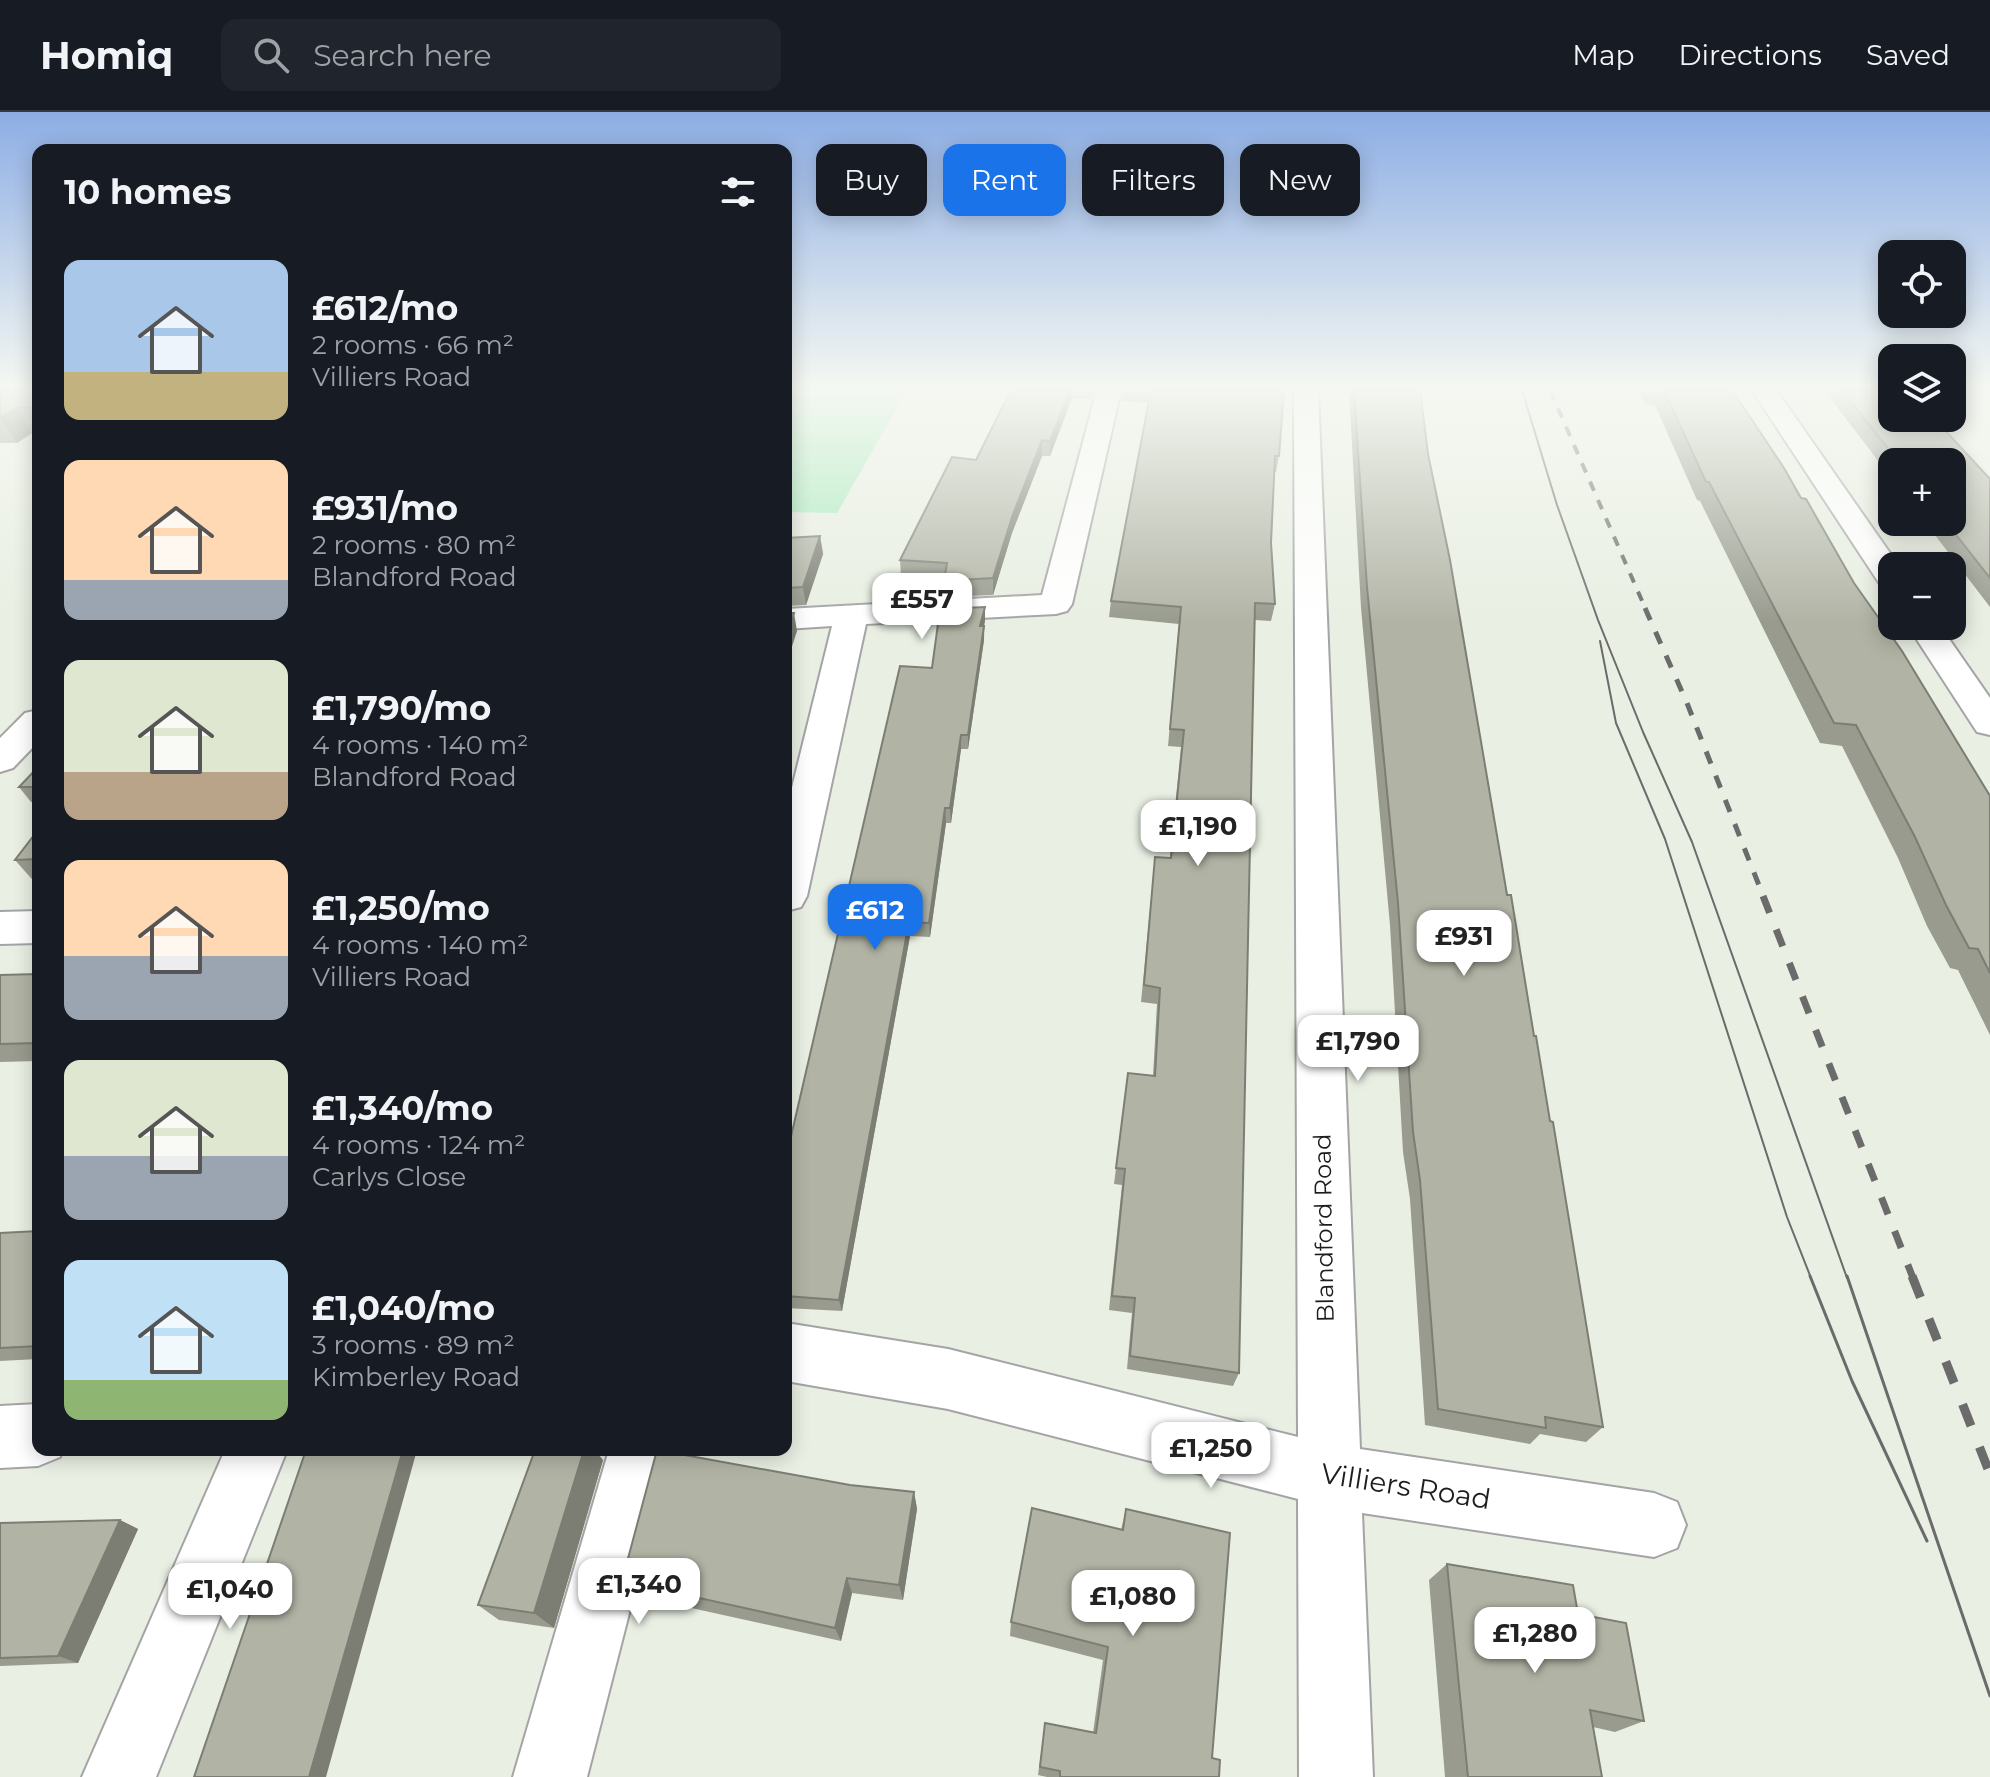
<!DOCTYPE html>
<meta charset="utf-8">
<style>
:root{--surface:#171b24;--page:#20242c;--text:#f1f3f6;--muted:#9ea1a6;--line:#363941;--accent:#1a73e8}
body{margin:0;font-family:Montserrat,sans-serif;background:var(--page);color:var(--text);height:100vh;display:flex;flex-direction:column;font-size:30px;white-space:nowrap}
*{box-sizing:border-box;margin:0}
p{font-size:26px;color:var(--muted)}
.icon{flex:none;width:44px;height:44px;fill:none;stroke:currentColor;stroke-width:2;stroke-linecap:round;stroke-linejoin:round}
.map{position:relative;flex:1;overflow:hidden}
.side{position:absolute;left:32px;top:32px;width:760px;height:1312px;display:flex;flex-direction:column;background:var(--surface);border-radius:16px;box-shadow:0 4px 20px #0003}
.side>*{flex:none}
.banner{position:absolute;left:816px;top:32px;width:760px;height:72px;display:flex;gap:16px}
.controls{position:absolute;left:1878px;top:128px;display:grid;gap:16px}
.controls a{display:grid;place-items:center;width:88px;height:88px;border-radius:16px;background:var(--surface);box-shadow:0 4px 20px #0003;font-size:40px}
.price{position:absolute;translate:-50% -68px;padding:0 18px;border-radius:16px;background:#fff;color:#222;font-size:26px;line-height:52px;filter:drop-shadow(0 2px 4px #0008)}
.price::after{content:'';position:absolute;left:50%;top:48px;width:24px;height:18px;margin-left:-12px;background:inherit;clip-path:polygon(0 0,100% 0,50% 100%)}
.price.current{background:var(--accent);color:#fff}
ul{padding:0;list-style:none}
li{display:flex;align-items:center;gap:24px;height:200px;padding:0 32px}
li span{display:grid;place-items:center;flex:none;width:224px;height:160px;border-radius:16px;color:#555}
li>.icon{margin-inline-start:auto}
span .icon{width:96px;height:96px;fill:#fffc;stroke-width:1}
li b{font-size:34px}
h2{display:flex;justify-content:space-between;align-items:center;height:96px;padding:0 32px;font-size:34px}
.tag{padding:0 28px;border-radius:16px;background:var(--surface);box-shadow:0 4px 20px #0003;font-size:28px;line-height:72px}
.tag.current{background:var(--accent);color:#fff}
header{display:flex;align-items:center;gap:48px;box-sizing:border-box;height:112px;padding:0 40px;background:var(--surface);border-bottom:2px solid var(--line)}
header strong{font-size:38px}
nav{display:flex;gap:44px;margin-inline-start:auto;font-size:28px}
.search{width:560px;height:72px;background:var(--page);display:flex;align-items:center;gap:20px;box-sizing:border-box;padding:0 28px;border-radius:16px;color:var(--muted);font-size:30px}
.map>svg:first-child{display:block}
</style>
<header>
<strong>Homiq</strong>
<div class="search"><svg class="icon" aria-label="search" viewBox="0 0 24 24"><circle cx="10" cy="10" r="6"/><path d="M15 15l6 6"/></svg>Search here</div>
<nav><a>Map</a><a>Directions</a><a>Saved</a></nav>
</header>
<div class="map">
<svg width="1990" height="1665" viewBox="0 0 1990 1665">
<rect width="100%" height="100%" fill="#e9efe3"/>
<polygon fill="#a7ebbb" points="786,278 907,278 837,401 786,400"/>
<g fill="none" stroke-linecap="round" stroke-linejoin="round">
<g stroke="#a4a4a4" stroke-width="4">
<g id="minor">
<polygon points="1097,278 1121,278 1072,492 1067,499 1056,502 866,512 807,784 801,795 786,799 786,700 832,514 786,517 786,497 1042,483"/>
<polygon points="1294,278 1318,278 1360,1337 1654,1381 1677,1390 1686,1413 1677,1436 1654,1445 1362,1401 1373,1665 1299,1665 1298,1387 948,1297 786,1269 786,1211 948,1237 1298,1325"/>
<polygon points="1752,278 1776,278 1899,454 1892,454 1892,476 1881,474"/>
<polygon points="1908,514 1940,514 1990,586 1990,623 1977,620"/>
<polygon points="38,598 38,630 13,656 0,660 0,626 25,601"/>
<polygon points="38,799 38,831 0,832 0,800"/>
<polygon points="38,1292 38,1338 62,1338 60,1345 38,1354 0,1356 0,1294"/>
<polygon points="225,1338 287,1338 156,1665 82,1665"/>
<polygon points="609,1338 671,1338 587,1665 513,1665"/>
</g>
</g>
<use href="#minor" fill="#fff" fill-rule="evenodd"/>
<g stroke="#6b6b6b" stroke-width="2">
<polyline points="1522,278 1557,393 1598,508 1643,620 1692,730 1847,1166"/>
<polyline points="1600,529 1616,611 1665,727 1787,1105 1811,1166"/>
</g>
<g stroke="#6b6b6b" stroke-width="3">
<polyline points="1810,1164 1852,1269 1927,1429"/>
<polyline points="1847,1164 1990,1584"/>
</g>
<polyline stroke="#6b6b6b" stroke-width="4" stroke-dasharray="10 10" stroke-linecap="butt" points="1550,278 1646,498"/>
<polyline stroke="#6b6b6b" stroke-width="5" stroke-dasharray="13 13" stroke-linecap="butt" points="1645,496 1687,591 1764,786"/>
<polyline stroke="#6b6b6b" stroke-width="7" stroke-dasharray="18 18" stroke-linecap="butt" points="1763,784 1913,1166"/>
<polyline stroke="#6b6b6b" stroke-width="9" stroke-dasharray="23 23" stroke-linecap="butt" points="1912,1164 1990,1362"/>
</g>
<g fill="#989b8e">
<polygon points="0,278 38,278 38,321 32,321 17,331 0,331"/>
<polygon points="1011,278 1094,278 1091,287 1072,286 1050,344 1042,344 1012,421 993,483 945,485 944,467 901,464 900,448 976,348"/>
<polygon points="1122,278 1284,278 1279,344 1276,360 1274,360 1271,431 1275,492 1271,509 1255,508 1239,1261 1233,1274 1127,1257 1132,1201 1109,1198 1122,1073 1114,1072 1128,961 1153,964 1157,892 1141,890 1155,745 1170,746 1181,635 1168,634 1179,512 1109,505 1111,489 1149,291 1122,289"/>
<polygon points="1349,278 1420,278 1428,342 1501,747 1550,1009 1603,1315 1586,1330 1540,1322 1530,1332 1425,1313 1410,1087 1403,1040 1390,813 1361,496"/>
<polygon points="1638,278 1732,278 1854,471 1990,684 1990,923 1958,858 1950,856 1927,814 1898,746 1842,634 1820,631 1700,389 1697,388 1655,293 1645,292"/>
<polygon points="1824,278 1892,278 1953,314 1948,322 1990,367 1990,495 1925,410 1952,410 1952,350 1892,350 1892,367"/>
<polygon points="820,424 823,442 806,493 786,494 786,426"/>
<polygon points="985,495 984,528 968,637 961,637 951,711 946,711 930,825 910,824 842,1199 786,1196 786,1046 932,556"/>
<polygon points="38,655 38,690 31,690 19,675"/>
<polygon points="38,718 38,774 15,748"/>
<polygon points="38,862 38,949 0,950 0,863"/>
<polygon points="38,1119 38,1247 0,1249 0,1121"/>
<polygon points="603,1348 554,1516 499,1508 478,1493"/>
<polygon points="850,1373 914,1380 917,1397 903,1488 852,1481 841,1529 637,1484 622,1469"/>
<polygon points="1126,1397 1212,1646 1219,1665 1047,1665 1038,1663 1045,1611 1093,1621 1103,1548 1010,1524 1011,1510 1121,1418"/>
<polygon points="120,1408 138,1417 78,1551 0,1554 0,1411"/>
<polygon points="1447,1452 1578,1502 1644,1609 1615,1620 1593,1615 1602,1665 1445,1665 1429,1468"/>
</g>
<g fill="#7c7e74">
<polygon points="1070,278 1073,278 1072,286 1050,344 1050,329"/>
<polygon points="17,296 32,321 17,331 0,306"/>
<polygon points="1042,328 1042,344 1012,421 993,483 993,466 1012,405"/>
<polygon points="820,424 823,442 806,493 803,475"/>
<polygon points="985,495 985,509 980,528 980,514"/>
<polygon points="794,501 797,519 786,553 786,526"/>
<polygon points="984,514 984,528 968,637 968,623"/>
<polygon points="961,623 961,637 951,711 950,696"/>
<polygon points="945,696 946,711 930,825 929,811"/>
<polygon points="909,810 910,824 842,1199 839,1188"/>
<polygon points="403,1338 417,1338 326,1665 309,1665"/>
<polygon points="584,1338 595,1338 603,1348 554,1516 534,1501"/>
<polygon points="914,1380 917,1397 903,1488 899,1473"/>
<polygon points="120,1408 138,1417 78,1551 58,1544"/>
<polygon points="847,1466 852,1481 841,1529 835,1516"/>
</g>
<g fill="#b1b4a5" stroke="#7c7e74" stroke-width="2">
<polygon points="0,278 38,278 38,296 17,296 0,306"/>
<polygon points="1011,278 1070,278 1050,329 1042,328 1012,405 993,466 944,469 947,451 900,448 952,345 976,348"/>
<polygon points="1151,278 1284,278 1279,344 1275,344 1271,431 1275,492 1255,491 1239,1261 1130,1244 1135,1186 1112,1184 1125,1057 1116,1056 1128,961 1155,964 1160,876 1144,873 1155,745 1171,746 1184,618 1170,617 1181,495 1111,489"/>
<polygon points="1354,278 1420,278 1428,342 1450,448 1501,747 1507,783 1511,783 1534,924 1536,924 1550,1009 1553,1010 1603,1315 1545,1305 1546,1316 1438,1297 1420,1068 1413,1020 1398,791 1367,475"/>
<polygon points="1664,278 1732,278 1784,356 1801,386 1806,387 1854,471 1902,539 1990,684 1990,861 1978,837 1969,836 1946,793 1915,725 1856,613 1834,611 1709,370 1706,370"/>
<polygon points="1842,278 1892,278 1892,306 1946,306 1953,314 1941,314 1990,367 1990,466 1946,410 1952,410 1952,350 1899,350"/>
<polygon points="820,424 803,475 786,476 786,426"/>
<polygon points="985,495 980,514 984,514 968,623 961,623 950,696 945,696 929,811 909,810 839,1188 786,1184 786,1046 900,554 932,556 940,497"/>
<polygon points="786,501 794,501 786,526"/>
<polygon points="38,655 38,675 19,675"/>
<polygon points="38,718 38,747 15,748"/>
<polygon points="38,862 38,931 0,932 0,863"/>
<polygon points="38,1119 38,1234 0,1236 0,1121"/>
<polygon points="306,1338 403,1338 309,1665 194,1665"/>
<polygon points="535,1338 584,1338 534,1501 478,1493"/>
<polygon points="657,1338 850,1373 914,1380 899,1473 847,1466 835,1516 622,1469"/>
<polygon points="1032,1396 1123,1418 1126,1397 1230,1421 1212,1646 1220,1648 1219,1665 1060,1665 1060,1659 1040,1655 1045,1611 1096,1621 1108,1535 1011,1510"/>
<polygon points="120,1408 58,1544 0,1546 0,1411"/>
<polygon points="1447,1452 1573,1473 1578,1502 1626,1511 1644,1609 1590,1598 1602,1665 1468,1665"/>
</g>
<linearGradient id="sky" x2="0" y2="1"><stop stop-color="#8cade4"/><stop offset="0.54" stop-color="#f5f8f2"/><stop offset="1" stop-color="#f5f8f2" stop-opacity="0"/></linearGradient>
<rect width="1990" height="511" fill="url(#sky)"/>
<g text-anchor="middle" stroke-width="7" stroke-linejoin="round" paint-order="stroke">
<g font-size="24" fill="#1d1d1d" stroke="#fff">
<text transform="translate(1324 1116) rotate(-91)" y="8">Blandford Road</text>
</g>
<g font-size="28" fill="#1d1d1d" stroke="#fff">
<text transform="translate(1406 1374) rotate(9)" y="10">Villiers Road</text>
</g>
</g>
</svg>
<div class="controls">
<a><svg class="icon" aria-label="locate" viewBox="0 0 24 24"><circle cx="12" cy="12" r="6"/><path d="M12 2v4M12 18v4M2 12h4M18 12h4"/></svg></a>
<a><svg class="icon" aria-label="layers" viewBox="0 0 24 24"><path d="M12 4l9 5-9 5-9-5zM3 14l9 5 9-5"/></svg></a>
<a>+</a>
<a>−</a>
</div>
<b class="price" style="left:922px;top:529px">£557</b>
<b class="price" style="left:1198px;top:756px">£1,190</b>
<b class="price current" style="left:875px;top:840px">£612</b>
<b class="price" style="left:1464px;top:866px">£931</b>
<b class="price" style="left:1358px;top:971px">£1,790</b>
<b class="price" style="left:1211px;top:1378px">£1,250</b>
<b class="price" style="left:639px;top:1514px">£1,340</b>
<b class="price" style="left:230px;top:1519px">£1,040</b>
<b class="price" style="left:1133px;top:1526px">£1,080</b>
<b class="price" style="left:1535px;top:1563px">£1,280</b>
<div class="banner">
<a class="tag">Buy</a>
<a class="tag current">Rent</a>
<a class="tag">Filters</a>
<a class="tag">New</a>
</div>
<section class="side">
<h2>10 homes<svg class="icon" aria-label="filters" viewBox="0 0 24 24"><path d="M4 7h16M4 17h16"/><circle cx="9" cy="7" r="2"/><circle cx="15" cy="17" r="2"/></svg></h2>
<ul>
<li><span style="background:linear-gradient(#a9c7e8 70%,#c2b280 0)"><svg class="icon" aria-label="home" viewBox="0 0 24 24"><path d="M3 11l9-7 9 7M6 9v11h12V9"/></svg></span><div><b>£612/mo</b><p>2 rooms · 66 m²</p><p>Villiers Road</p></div></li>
<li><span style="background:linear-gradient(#ffd9b3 75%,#9aa5b1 0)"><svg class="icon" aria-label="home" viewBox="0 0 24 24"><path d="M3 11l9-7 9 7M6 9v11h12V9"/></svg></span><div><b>£931/mo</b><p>2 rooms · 80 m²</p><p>Blandford Road</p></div></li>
<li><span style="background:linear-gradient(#dfe7d0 70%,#b9a48a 0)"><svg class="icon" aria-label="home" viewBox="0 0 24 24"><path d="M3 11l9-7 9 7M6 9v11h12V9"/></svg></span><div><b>£1,790/mo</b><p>4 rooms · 140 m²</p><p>Blandford Road</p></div></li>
<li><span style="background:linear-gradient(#ffd9b3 60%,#9aa5b1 0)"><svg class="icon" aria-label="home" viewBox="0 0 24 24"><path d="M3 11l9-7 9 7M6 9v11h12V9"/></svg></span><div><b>£1,250/mo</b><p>4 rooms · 140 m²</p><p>Villiers Road</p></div></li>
<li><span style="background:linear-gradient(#dfe7d0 60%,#9aa5b1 0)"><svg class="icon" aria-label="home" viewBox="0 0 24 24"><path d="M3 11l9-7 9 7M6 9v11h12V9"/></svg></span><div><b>£1,340/mo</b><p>4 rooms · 124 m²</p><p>Carlys Close</p></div></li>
<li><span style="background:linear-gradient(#bfe0f5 75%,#8fb573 0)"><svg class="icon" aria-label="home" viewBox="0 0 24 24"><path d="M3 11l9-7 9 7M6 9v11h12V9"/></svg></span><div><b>£1,040/mo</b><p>3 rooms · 89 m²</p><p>Kimberley Road</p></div></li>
</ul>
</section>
</div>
